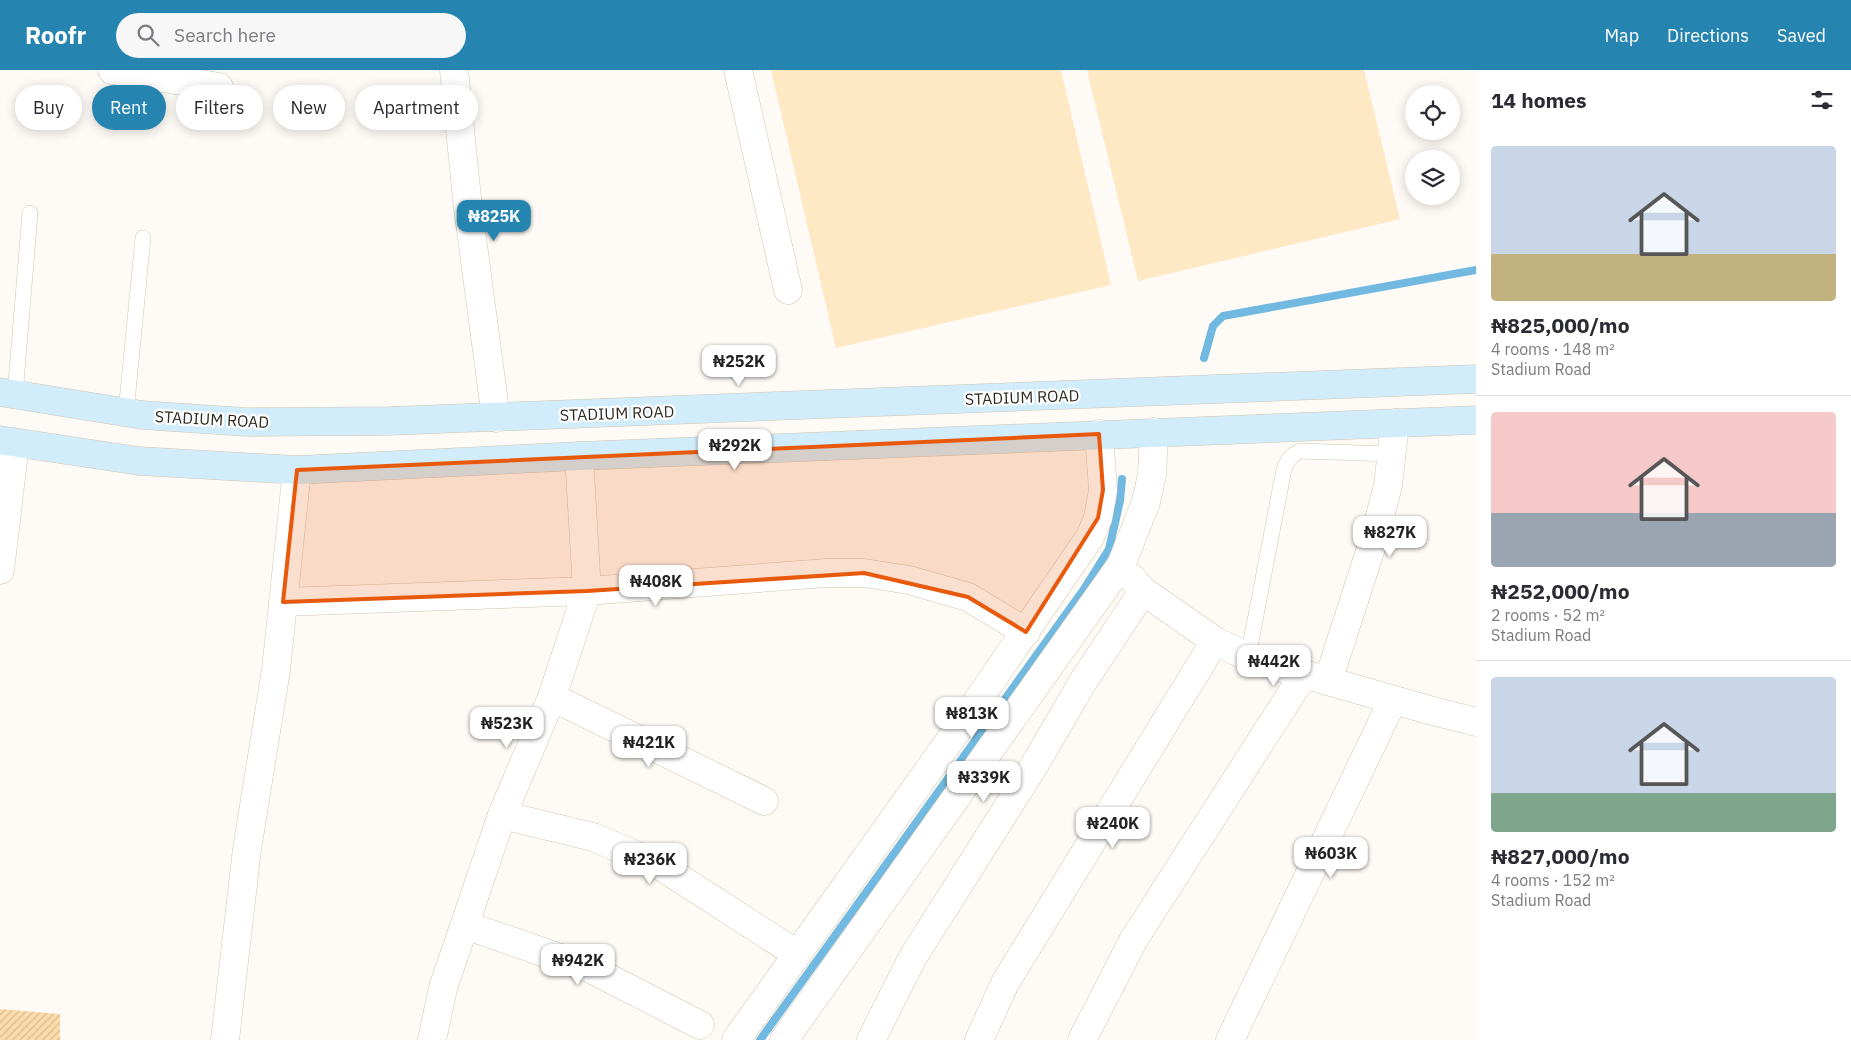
<!DOCTYPE html>
<meta charset="utf-8">
<style>
:root{--surface:#fff;--page:#f7f7f7;--text:#2b2b33;--muted:#7c7c81;--line:#e1e1e2;--accent:#2585b0}
body{margin:0;font-family:"IBM Plex Sans",sans-serif;background:var(--page);color:var(--text);height:100vh;display:flex;flex-direction:column;font-size:19px;white-space:nowrap}
*{box-sizing:border-box;margin:0}
p{font-size:16px;color:var(--muted)}
.icon{flex:none;width:28px;height:28px;fill:none;stroke:currentColor;stroke-width:2;stroke-linecap:round;stroke-linejoin:round}
.map{position:relative;flex:1;overflow:hidden}
.panel{display:flex;flex-direction:column;background:var(--surface);width:375px}
.panel>*{flex:none}
.guide{position:absolute;left:15px;top:15px;width:475px;height:45px;display:flex;gap:10px}
.tools{position:absolute;left:1405px;top:15px;display:grid;gap:10px}
.tools a{display:grid;place-items:center;width:55px;height:55px;border-radius:50%;background:var(--surface);box-shadow:0 2px 12px #0003;font-size:25px}
.price{position:absolute;translate:-50% -42px;padding:0 11px;border-radius:10px;background:#fff;color:#222;font-size:16px;line-height:32px;filter:drop-shadow(0 1px 2px #0008)}
.price::after{content:'';position:absolute;left:50%;top:30px;width:15px;height:11px;margin-left:-8px;background:inherit;clip-path:polygon(0 0,100% 0,50% 100%)}
.price.selected{background:var(--accent);color:#fff}
ul{padding:0;list-style:none}
li{display:grid;align-content:center;gap:10px;height:265px;padding:0 15px}
li+li{border-top:1px solid var(--line)}
li span{display:grid;place-items:center;height:155px;border-radius:5px;color:#555}
li>.icon{margin-inline-start:auto}
span .icon{width:90px;height:90px;fill:#fffc;stroke-width:1}
li b{font-size:21px}
h2{display:flex;justify-content:space-between;align-items:center;height:60px;padding:0 15px;font-size:21px}
.pill{padding:0 18px;border-radius:22px;background:var(--surface);box-shadow:0 2px 12px #0003;font-size:18px;line-height:45px}
.pill.selected{background:var(--accent);color:#fff}
header{display:flex;align-items:center;gap:30px;box-sizing:border-box;height:70px;padding:0 25px;background:var(--accent);color:#fff}
header strong{font-size:24px}
nav{display:flex;gap:28px;margin-inline-start:auto;font-size:18px}
.search{width:350px;height:45px;background:var(--page);display:flex;align-items:center;gap:12px;box-sizing:border-box;padding:0 18px;border-radius:28px;color:var(--muted);font-size:19px}
main{display:flex;flex:1;min-height:0}
.map>svg:first-child{display:block}
</style>
<header>
<strong>Roofr</strong>
<div class="search"><svg class="icon" aria-label="search" viewBox="0 0 24 24"><circle cx="10" cy="10" r="6"/><path d="M15 15l6 6"/></svg>Search here</div>
<nav><a>Map</a><a>Directions</a><a>Saved</a></nav>
</header>
<main>
<div class="map">
<svg width="1476" height="970" viewBox="0 0 1476 970">
<defs>
<pattern id="building-hatch" width="6" height="6" patternUnits="userSpaceOnUse" patternTransform="scale(1.25)"><rect width="6" height="6" fill="#fcdcaa"/><path d="M-1 1l2-2M0 6l6-6M5 7l2-2" fill="none" stroke="#d8bd92"/></pattern>
</defs>
<rect width="100%" height="100%" fill="#fefbf7"/>
<g fill="#ffe8c4">
<polygon points="771,0 1061,0 1111,215 836,278"/>
<polygon points="1087,0 1364,0 1400,149 1138,211"/>
</g>
<g fill="none" stroke-linecap="round" stroke-linejoin="round">
<g stroke="#71b9e0" stroke-width="8">
<polyline points="1204,288 1213,256 1223,246 1476,200"/>
<polyline points="760,970 1084,519 1109,479 1120,431 1122,409"/>
</g>
</g>
<polygon fill="url(#building-hatch)" points="0,939 60,944 60,970 0,970"/>
<g fill="none" stroke-linecap="round" stroke-linejoin="round">
<g stroke="#d2c5b0" stroke-width="16">
<g id="lane">
<polyline points="15,325 30,143"/>
<polyline points="126,342 143,168"/>
<path d="M1248,587L1284,399C1288,390 1291,385 1300,381L1392,384"/>
</g>
</g>
<g stroke="#d2c5b0" stroke-width="29">
<g id="street">
<polyline points="112,0 219,17"/>
<polyline points="454,0 468,138 496,348"/>
<polyline points="738,0 788,220"/>
<polyline points="0,500 15,374"/>
<polyline points="1132,508 1143,521 1215,571 1255,590 1429,640 1476,652"/>
<polyline points="283,532 587,521 826,503 864,503 909,510 968,527 1026,562"/>
<polyline points="1328,611 1373,472 1388,416 1395,353"/>
<polyline points="552,627 764,731"/>
<polyline points="502,745 593,767 659,795 797,884"/>
<polyline points="465,855 589,898 700,955"/>
<polyline points="225,970 247,779 276,600 297,400"/>
<polyline points="432,970 443,918 502,745 552,627 587,521 579,386"/>
<polyline points="736,970 958,659 1090,467 1098,448 1103,420 1099,364"/>
<polyline points="784,970 1121,495 1146,432 1152,405 1154,362"/>
<polyline points="871,970 913,887 1035,694 1084,610 1143,521"/>
<polyline points="979,970 1005,913 1215,571"/>
<polyline points="1082,970 1134,869 1304,604"/>
<polyline points="1230,970 1393,630"/>
</g>
</g>
<g stroke="#d2c5b0" stroke-width="29">
<g id="secondary">
<polyline points="0,322 142,345 246,352 389,351 1476,309"/>
<polyline points="0,370 139,391 297,400 579,386 1476,350"/>
</g>
</g>
<use href="#lane" stroke="#fff" stroke-width="15"/>
<use href="#street" stroke="#fff" stroke-width="28"/>
<use href="#secondary" stroke="#d1edfc" stroke-width="28"/>
</g>
<path fill="#e8590c" fill-opacity="0.2" stroke="#e8590c" stroke-width="4" stroke-linejoin="round" d="M1099,364L1103,420L1098,448L1026,562L968,527L864,503L587,521L283,532L297,400Z"/>
<g text-anchor="middle" stroke-width="4.5" stroke-linejoin="round" paint-order="stroke">
<g font-size="16" fill="#2f2a22" stroke="#fff">
<text transform="translate(1022 327) rotate(-2)" y="6">STADIUM ROAD</text>
<text transform="translate(617 343) rotate(-2)" y="6">STADIUM ROAD</text>
<text transform="translate(212 349) rotate(3)" y="6">STADIUM ROAD</text>
</g>
</g>
</svg>
<div class="tools">
<a><svg class="icon" aria-label="locate" viewBox="0 0 24 24"><circle cx="12" cy="12" r="6"/><path d="M12 2v4M12 18v4M2 12h4M18 12h4"/></svg></a>
<a><svg class="icon" aria-label="layers" viewBox="0 0 24 24"><path d="M12 4l9 5-9 5-9-5zM3 14l9 5 9-5"/></svg></a>
</div>
<b class="price selected" style="left:494px;top:172px">₦825K</b>
<b class="price" style="left:739px;top:317px">₦252K</b>
<b class="price" style="left:735px;top:401px">₦292K</b>
<b class="price" style="left:1390px;top:488px">₦827K</b>
<b class="price" style="left:656px;top:537px">₦408K</b>
<b class="price" style="left:1274px;top:617px">₦442K</b>
<b class="price" style="left:972px;top:669px">₦813K</b>
<b class="price" style="left:507px;top:679px">₦523K</b>
<b class="price" style="left:649px;top:698px">₦421K</b>
<b class="price" style="left:984px;top:733px">₦339K</b>
<b class="price" style="left:1113px;top:779px">₦240K</b>
<b class="price" style="left:1331px;top:809px">₦603K</b>
<b class="price" style="left:650px;top:815px">₦236K</b>
<b class="price" style="left:578px;top:916px">₦942K</b>
<div class="guide">
<a class="pill">Buy</a>
<a class="pill selected">Rent</a>
<a class="pill">Filters</a>
<a class="pill">New</a>
<a class="pill">Apartment</a>
</div>
</div>
<section class="panel">
<h2>14 homes<svg class="icon" aria-label="filters" viewBox="0 0 24 24"><path d="M4 7h16M4 17h16"/><circle cx="9" cy="7" r="2"/><circle cx="15" cy="17" r="2"/></svg></h2>
<ul>
<li><span style="background:linear-gradient(#c9d6e8 70%,#c2b280 0)"><svg class="icon" aria-label="home" viewBox="0 0 24 24"><path d="M3 11l9-7 9 7M6 9v11h12V9"/></svg></span><div><b>₦825,000/mo</b><p>4 rooms · 148 m²</p><p>Stadium Road</p></div></li>
<li><span style="background:linear-gradient(#f6c9c9 65%,#9aa5b1 0)"><svg class="icon" aria-label="home" viewBox="0 0 24 24"><path d="M3 11l9-7 9 7M6 9v11h12V9"/></svg></span><div><b>₦252,000/mo</b><p>2 rooms · 52 m²</p><p>Stadium Road</p></div></li>
<li><span style="background:linear-gradient(#c9d6e8 75%,#7fa58c 0)"><svg class="icon" aria-label="home" viewBox="0 0 24 24"><path d="M3 11l9-7 9 7M6 9v11h12V9"/></svg></span><div><b>₦827,000/mo</b><p>4 rooms · 152 m²</p><p>Stadium Road</p></div></li>
</ul>
</section>
</main>
